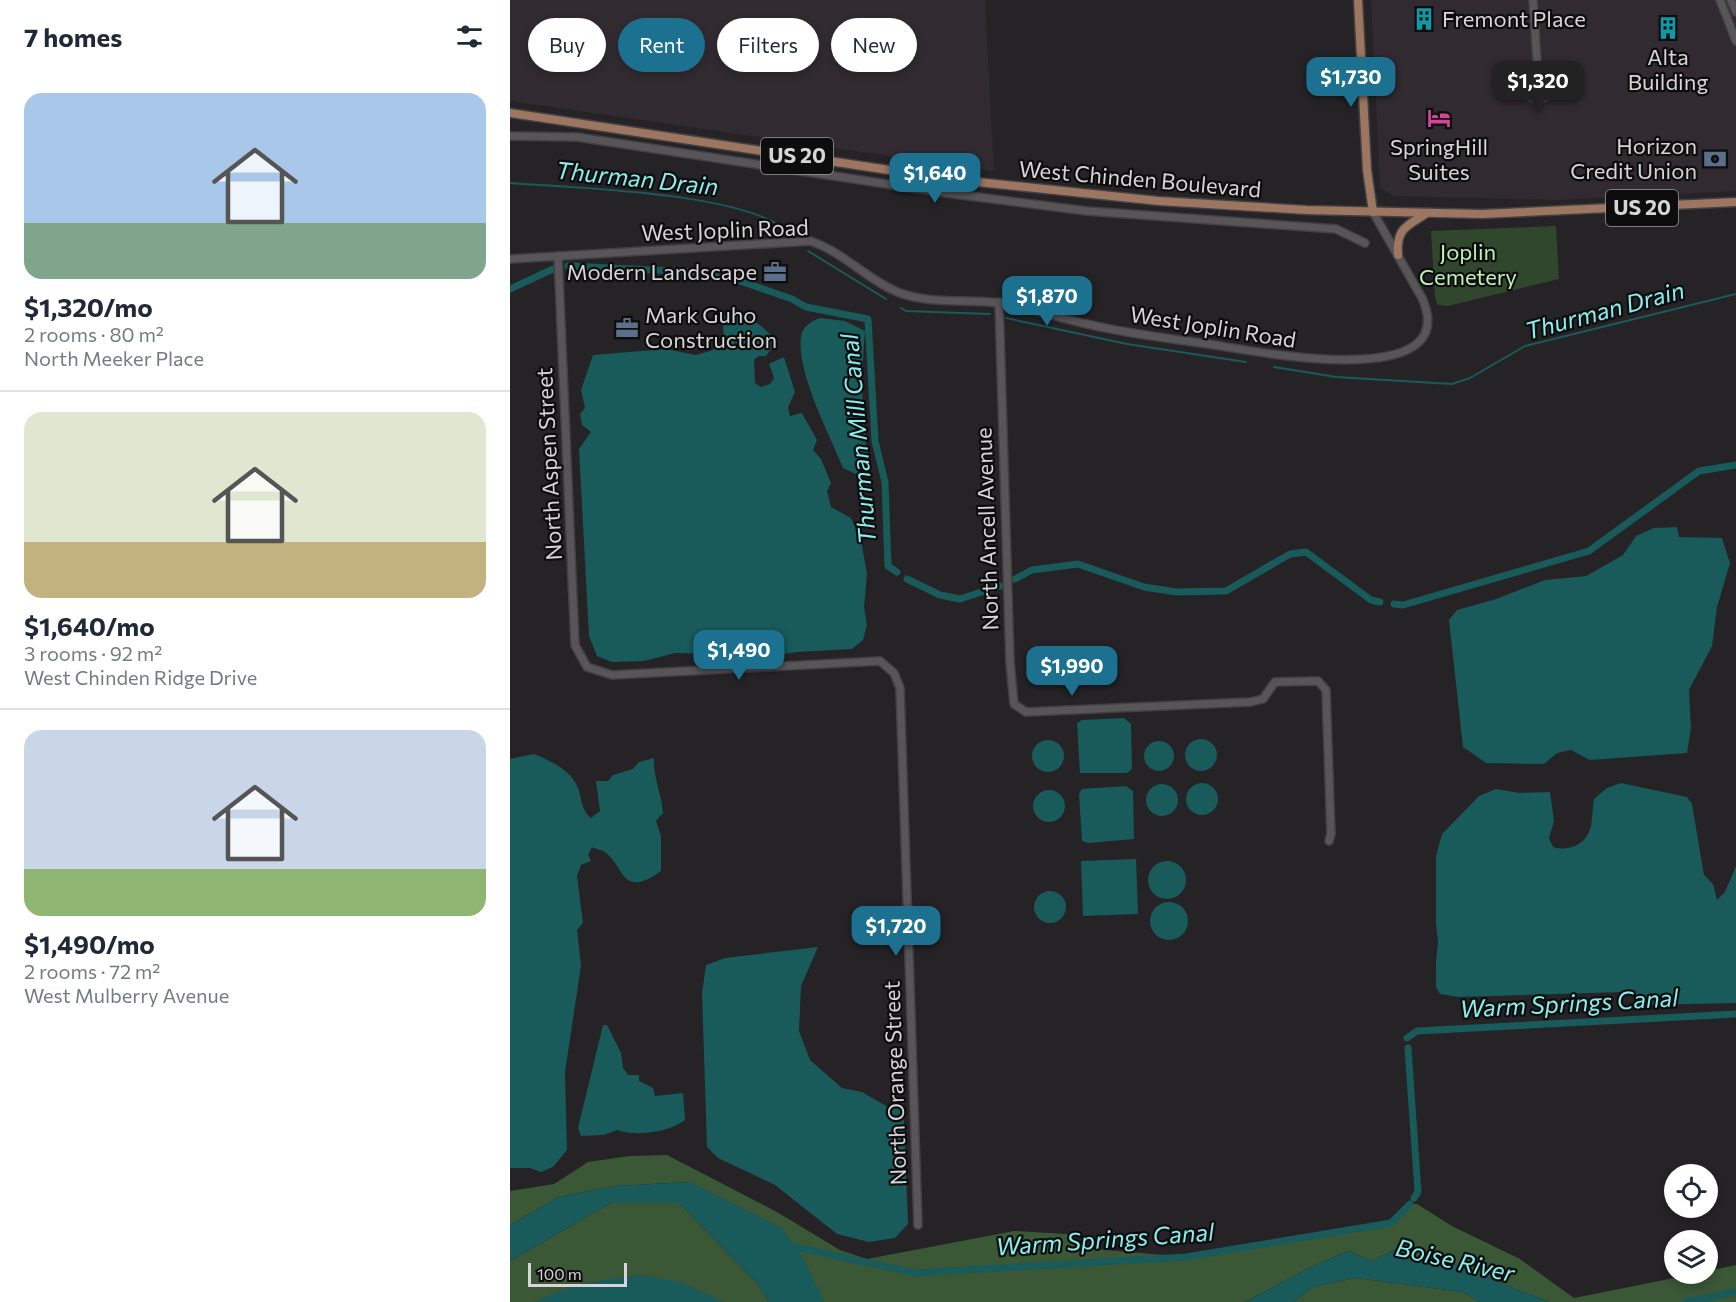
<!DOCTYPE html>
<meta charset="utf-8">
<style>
:root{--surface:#fff;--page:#f6f6f7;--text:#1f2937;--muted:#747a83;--line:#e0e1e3;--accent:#1c7190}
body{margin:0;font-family:Commissioner,sans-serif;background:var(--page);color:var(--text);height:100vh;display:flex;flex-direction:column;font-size:22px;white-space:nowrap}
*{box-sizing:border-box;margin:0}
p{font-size:20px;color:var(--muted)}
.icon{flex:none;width:33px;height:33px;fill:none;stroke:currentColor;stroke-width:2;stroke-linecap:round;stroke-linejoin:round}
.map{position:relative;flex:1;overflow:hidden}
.side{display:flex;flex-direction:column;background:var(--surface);width:510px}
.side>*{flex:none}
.top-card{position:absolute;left:18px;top:18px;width:570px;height:54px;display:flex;gap:12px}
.tools{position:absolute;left:1154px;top:1164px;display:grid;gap:12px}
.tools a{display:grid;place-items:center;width:54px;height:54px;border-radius:50%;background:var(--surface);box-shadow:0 3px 9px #0003;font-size:30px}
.scale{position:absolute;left:18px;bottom:15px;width:99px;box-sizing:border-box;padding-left:6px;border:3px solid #d7d5d7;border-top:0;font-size:16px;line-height:21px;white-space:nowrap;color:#d7d5d7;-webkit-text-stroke:4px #0e0d0e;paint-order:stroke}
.price{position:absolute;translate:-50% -51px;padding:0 14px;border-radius:12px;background:var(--accent);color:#fff;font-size:20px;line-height:39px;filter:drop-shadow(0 2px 3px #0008)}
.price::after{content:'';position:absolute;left:50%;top:36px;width:18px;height:14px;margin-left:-9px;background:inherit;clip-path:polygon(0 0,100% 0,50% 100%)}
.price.selected{background:#222;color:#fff}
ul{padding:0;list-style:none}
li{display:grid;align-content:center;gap:12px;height:318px;padding:0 24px}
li+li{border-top:2px solid var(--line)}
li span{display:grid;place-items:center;height:186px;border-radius:18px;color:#555}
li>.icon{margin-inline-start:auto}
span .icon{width:108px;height:108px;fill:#fffc;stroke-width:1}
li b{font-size:26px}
h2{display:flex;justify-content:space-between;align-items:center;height:72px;padding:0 24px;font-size:26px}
.pill{padding:0 21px;border-radius:27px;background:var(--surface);box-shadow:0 3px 9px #0003;font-size:21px;line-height:54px}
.pill.selected{background:var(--accent);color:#fff}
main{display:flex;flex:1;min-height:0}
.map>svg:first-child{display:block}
</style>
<main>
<section class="side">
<h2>7 homes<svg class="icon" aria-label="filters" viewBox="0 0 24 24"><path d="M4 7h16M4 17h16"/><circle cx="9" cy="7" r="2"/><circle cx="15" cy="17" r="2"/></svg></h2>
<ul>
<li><span style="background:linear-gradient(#a9c7e8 70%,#7fa58c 0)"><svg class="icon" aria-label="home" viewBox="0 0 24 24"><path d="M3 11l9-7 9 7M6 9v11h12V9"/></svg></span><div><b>$1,320/mo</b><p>2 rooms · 80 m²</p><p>North Meeker Place</p></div></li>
<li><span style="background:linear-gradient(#dfe7d0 70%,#c2b280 0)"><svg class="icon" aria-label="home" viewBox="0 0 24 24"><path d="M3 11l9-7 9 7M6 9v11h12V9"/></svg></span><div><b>$1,640/mo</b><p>3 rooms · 92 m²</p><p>West Chinden Ridge Drive</p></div></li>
<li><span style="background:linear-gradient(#c9d6e8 75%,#8fb573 0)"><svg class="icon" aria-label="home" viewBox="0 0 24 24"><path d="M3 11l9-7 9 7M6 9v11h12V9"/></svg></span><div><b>$1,490/mo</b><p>2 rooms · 72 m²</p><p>West Mulberry Avenue</p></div></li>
</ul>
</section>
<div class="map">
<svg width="1226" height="1302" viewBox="0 0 1226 1302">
<rect width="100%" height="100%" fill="#252325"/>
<g fill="#312a31">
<polygon points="0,0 475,0 484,171 0,101"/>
<polygon points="861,0 1226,0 1226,191 1048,200 884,196 870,188"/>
</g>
<polygon fill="#30472d" points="1046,226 1049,279 938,306 928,305 925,298 921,231"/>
<g fill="#3a5736">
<polygon points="157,1155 267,1212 330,1250 357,1259 504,1231 557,1234 574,1248 676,1257 881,1223 900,1204 907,1204 942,1226 1010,1259 1064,1298 1184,1274 1197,1274 1197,1271 1226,1265 1226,1302 1039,1302 933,1260 899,1260 886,1249 862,1261 839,1251 803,1266 735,1302 314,1302 309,1294 180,1182 105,1186 49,1197 0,1225 0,1191 44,1184 78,1162 119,1156"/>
<polygon points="101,1203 169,1203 245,1281 259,1302 0,1302 0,1261"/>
<polygon points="846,1278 953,1292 970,1302 783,1302 805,1286"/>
</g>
<g fill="#195a5a">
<path d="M207,316C235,317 250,318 266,343L256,356H249L244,360L245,383L251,387L260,384L264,378L259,364L274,357L285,392L278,407L280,416L292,413L307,440L303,450L311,459L321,483L317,491L321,507L341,518L351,540L357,574L354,607L357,625L353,640L342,649L287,652L248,658L216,650L207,654L165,653L134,661L102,662L87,656L79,636L69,449L81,432L72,425L70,414L75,408L71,390L83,355L156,349L186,355L203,350L214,339L213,325Z"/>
<path d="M310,318L335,321L355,331C352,366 351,400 355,435C356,448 360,459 359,472L350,476L333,468C319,433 286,372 291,336C293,326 301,321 310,318Z"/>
<polygon points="1167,527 1169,537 1212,538 1220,563 1207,607 1202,646 1179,690 1181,728 1177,753 1080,760 1061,750 1047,753 1034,764 976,763 953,747 939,620 947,610 986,599 1035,580 1076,576 1113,555 1126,536 1144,528"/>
<polygon points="614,718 621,724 622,769 617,773 570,773 567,723 572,720"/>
<circle cx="691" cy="755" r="16"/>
<circle cx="538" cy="756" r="16"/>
<circle cx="649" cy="756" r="15"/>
<path d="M24,754C41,761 61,770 68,788C72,798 71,811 81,818L90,811L86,781H98L103,775L123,769L129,762L144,758C143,778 152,794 153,813L146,821L151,836V871C112,899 115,868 95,852C92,850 85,849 82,847L78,855L81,861L71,865L67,876L73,923L67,930L71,966L55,1072L57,1150L43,1167L31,1172L20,1168H0V759Z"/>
<path d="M1111,783L1177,797L1182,804L1194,875L1203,884L1207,900L1215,892L1226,866V1003L1134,1005L1127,997L1115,992L949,997L930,994L926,987V962L928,942L926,923V856L932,834L969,796L986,789L1010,793L1040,792L1044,821L1039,838L1043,847C1055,851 1071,847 1078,834C1083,826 1082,809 1084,799L1097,788Z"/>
<circle cx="692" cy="799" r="16"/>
<circle cx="652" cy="800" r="16"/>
<polygon points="616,786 623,791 624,839 578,843 572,841 569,794 572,789"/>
<circle cx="539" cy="806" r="16"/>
<polygon points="626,859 628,914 573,916 571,861"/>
<circle cx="657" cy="880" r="19"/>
<circle cx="540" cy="907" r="16"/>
<circle cx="659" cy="921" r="19"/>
<polygon points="308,947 291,986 289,1031 300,1060 332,1088 352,1092 378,1107 393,1097 398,1224 385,1238 359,1242 327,1234 265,1185 208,1158 197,1147 192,993 196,965 215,958"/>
<path d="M93,1025H97L111,1053L113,1068L118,1075H129V1081L143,1088L145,1096L173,1093L175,1120C160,1132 125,1137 108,1130L93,1135L71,1136L68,1128Z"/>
<polygon points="180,1182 272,1228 295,1261 314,1302 259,1302 245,1281 169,1203 101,1203 0,1261 0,1225 49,1197 105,1186"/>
<polygon points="887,1249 899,1260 933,1260 1039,1302 970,1302 953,1292 846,1278 805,1286 783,1302 735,1302 803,1266 839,1251 862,1261"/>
<polygon points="130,1275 173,1283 215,1302 24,1302 65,1285"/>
</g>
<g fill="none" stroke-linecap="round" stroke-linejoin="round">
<g stroke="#195a5a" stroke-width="2">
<path d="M0,183C62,188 239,192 279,233"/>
<polyline points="298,251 376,299"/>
<polyline points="391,308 396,311 480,314"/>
<polyline points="496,318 617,344 736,362"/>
<polyline points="764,367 826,377 942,384 960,378 1015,346 1226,294"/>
</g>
<g stroke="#195a5a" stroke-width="7">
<polyline points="58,266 207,273 282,299 296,307 358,319 365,441 375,482 378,566 387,572"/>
<polyline points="0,289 43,269"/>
<polyline points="397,579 430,595 450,599 490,586"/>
<polyline points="505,579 522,570 568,564 634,587 666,592 716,591 780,554 796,552 861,600 870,602"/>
<polyline points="884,604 893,605 1079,551 1189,471 1226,465"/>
<polyline points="897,1038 907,1031 1226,1014"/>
<polyline points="898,1048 908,1192 904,1198"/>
<polyline points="285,1247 405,1273 676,1257 881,1223 900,1204"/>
<polyline points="1175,1302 1226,1292"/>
</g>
<g stroke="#424042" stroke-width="10">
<g id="minor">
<polyline points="1023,0 1028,76"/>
<polyline points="1210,0 1226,41"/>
<polyline points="1221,0 1226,12"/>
<circle cx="1028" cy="88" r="12"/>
<polyline points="0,136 67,137 436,193 577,211 826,229 855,243"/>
<polyline points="48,256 65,645 77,667 102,675 370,661 384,673 390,688 408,1225"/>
<path d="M0,259L300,241C334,252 358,281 390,293C426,306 466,297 503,305C528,310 552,319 577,324C618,334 658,338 698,344C739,350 955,395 912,298L863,212"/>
<polyline points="489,302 500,662 504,704 516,712 740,702 753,699 765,682 808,681 816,690 821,834 819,841"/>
</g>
</g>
<g stroke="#424042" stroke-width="11">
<g id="major">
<polyline points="848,0 857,170 863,212"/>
<polyline points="0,113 439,179 649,201 797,210 972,214 1226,202"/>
<path d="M888,255C886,228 897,226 917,213"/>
</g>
</g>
<use href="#minor" stroke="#585558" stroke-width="7"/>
<use href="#major" stroke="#9c7660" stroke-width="8"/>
</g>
<defs>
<g id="building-bare" transform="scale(1.8)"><path d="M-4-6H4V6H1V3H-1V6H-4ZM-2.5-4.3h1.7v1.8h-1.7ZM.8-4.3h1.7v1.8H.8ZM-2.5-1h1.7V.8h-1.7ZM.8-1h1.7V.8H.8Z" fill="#0f9aa8" stroke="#0e0d0e" stroke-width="2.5" paint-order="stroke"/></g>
<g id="hotel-bare" transform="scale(1.8)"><path d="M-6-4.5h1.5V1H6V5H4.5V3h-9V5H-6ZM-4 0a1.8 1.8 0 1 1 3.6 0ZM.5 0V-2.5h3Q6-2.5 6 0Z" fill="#d1479c" stroke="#0e0d0e" stroke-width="2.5" paint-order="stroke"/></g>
<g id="bank-bare" transform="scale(1.8)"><path d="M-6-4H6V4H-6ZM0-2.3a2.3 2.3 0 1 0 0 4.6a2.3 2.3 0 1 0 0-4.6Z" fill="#5c6f8a" stroke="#0e0d0e" stroke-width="2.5" paint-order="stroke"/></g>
<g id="office-bare" transform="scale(1.8)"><path d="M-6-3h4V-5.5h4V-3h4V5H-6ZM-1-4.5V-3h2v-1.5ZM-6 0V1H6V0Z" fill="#5c6f8a" stroke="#0e0d0e" stroke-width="2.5" paint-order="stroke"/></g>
</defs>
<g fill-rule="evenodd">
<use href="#building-bare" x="914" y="19"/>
<use href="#building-bare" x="1158" y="28"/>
<use href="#hotel-bare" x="929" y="118"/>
<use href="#bank-bare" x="1205" y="159"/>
<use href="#office-bare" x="265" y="272"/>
<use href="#office-bare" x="117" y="328"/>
</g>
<g text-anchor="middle" stroke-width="4.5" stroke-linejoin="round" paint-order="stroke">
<g fill="#0e0d0e" stroke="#9b999b" stroke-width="1.5">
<rect x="251" y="138" width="72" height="36" rx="4.5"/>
<rect x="1096" y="190" width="72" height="36" rx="4.5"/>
</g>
<g font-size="21" font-weight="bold" fill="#d7d5d7">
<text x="287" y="163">US 20</text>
<text x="1132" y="215">US 20</text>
</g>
<g font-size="22" fill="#d7d5d7" stroke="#0e0d0e" text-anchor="start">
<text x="932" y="27">Fremont Place</text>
<text x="1158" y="65" text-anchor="middle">Alta<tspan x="1158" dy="25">Building</tspan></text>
<text x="1187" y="154" text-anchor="end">Horizon<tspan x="1187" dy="25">Credit Union</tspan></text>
<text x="929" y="155" text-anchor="middle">SpringHill<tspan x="929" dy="25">Suites</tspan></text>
<text x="247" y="280" text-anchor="end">Modern Landscape</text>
<text x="135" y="323">Mark Guho<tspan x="135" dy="25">Construction</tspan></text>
</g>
<g font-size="22" fill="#d7d5d7" stroke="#0e0d0e">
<text transform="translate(630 179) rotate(5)" y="8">West Chinden Boulevard</text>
<text transform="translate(215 230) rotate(-2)" y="8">West Joplin Road</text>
<text transform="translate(703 327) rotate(9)" y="8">West Joplin Road</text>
<text transform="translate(39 464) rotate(-93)" y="8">North Aspen Street</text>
<text transform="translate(477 529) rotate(-92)" y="8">North Ancell Avenue</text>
<text transform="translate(385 1083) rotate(-92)" y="8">North Orange Street</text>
</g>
<g font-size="22" fill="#c0f2b8" stroke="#0e0d0e">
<text x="958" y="260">Joplin<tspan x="958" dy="25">Cemetery</tspan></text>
</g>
<g font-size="24" font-style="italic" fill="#8beded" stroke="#0e0d0e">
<text transform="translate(127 179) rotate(6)" y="8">Thurman Drain</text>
<text transform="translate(1095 311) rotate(-15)" y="8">Thurman Drain</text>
<text transform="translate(349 439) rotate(-95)" y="8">Thurman Mill Canal</text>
<text transform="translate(1059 1004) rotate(-3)" y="8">Warm Springs Canal</text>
<text transform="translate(595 1240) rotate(-4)" y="8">Warm Springs Canal</text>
<text transform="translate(945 1261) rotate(13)" y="8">Boise River</text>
</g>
</g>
</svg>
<div class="tools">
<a><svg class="icon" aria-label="locate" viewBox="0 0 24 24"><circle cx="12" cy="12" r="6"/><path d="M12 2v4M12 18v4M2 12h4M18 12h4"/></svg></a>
<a><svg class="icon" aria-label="layers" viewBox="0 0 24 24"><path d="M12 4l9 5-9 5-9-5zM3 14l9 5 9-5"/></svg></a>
</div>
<div class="scale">100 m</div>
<b class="price" style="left:841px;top:108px">$1,730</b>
<b class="price selected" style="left:1028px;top:112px">$1,320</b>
<b class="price" style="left:425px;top:204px">$1,640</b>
<b class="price" style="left:537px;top:327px">$1,870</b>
<b class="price" style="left:229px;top:681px">$1,490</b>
<b class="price" style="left:562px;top:697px">$1,990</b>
<b class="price" style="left:386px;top:957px">$1,720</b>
<div class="top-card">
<a class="pill">Buy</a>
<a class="pill selected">Rent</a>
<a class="pill">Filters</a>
<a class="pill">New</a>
</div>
</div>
</main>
